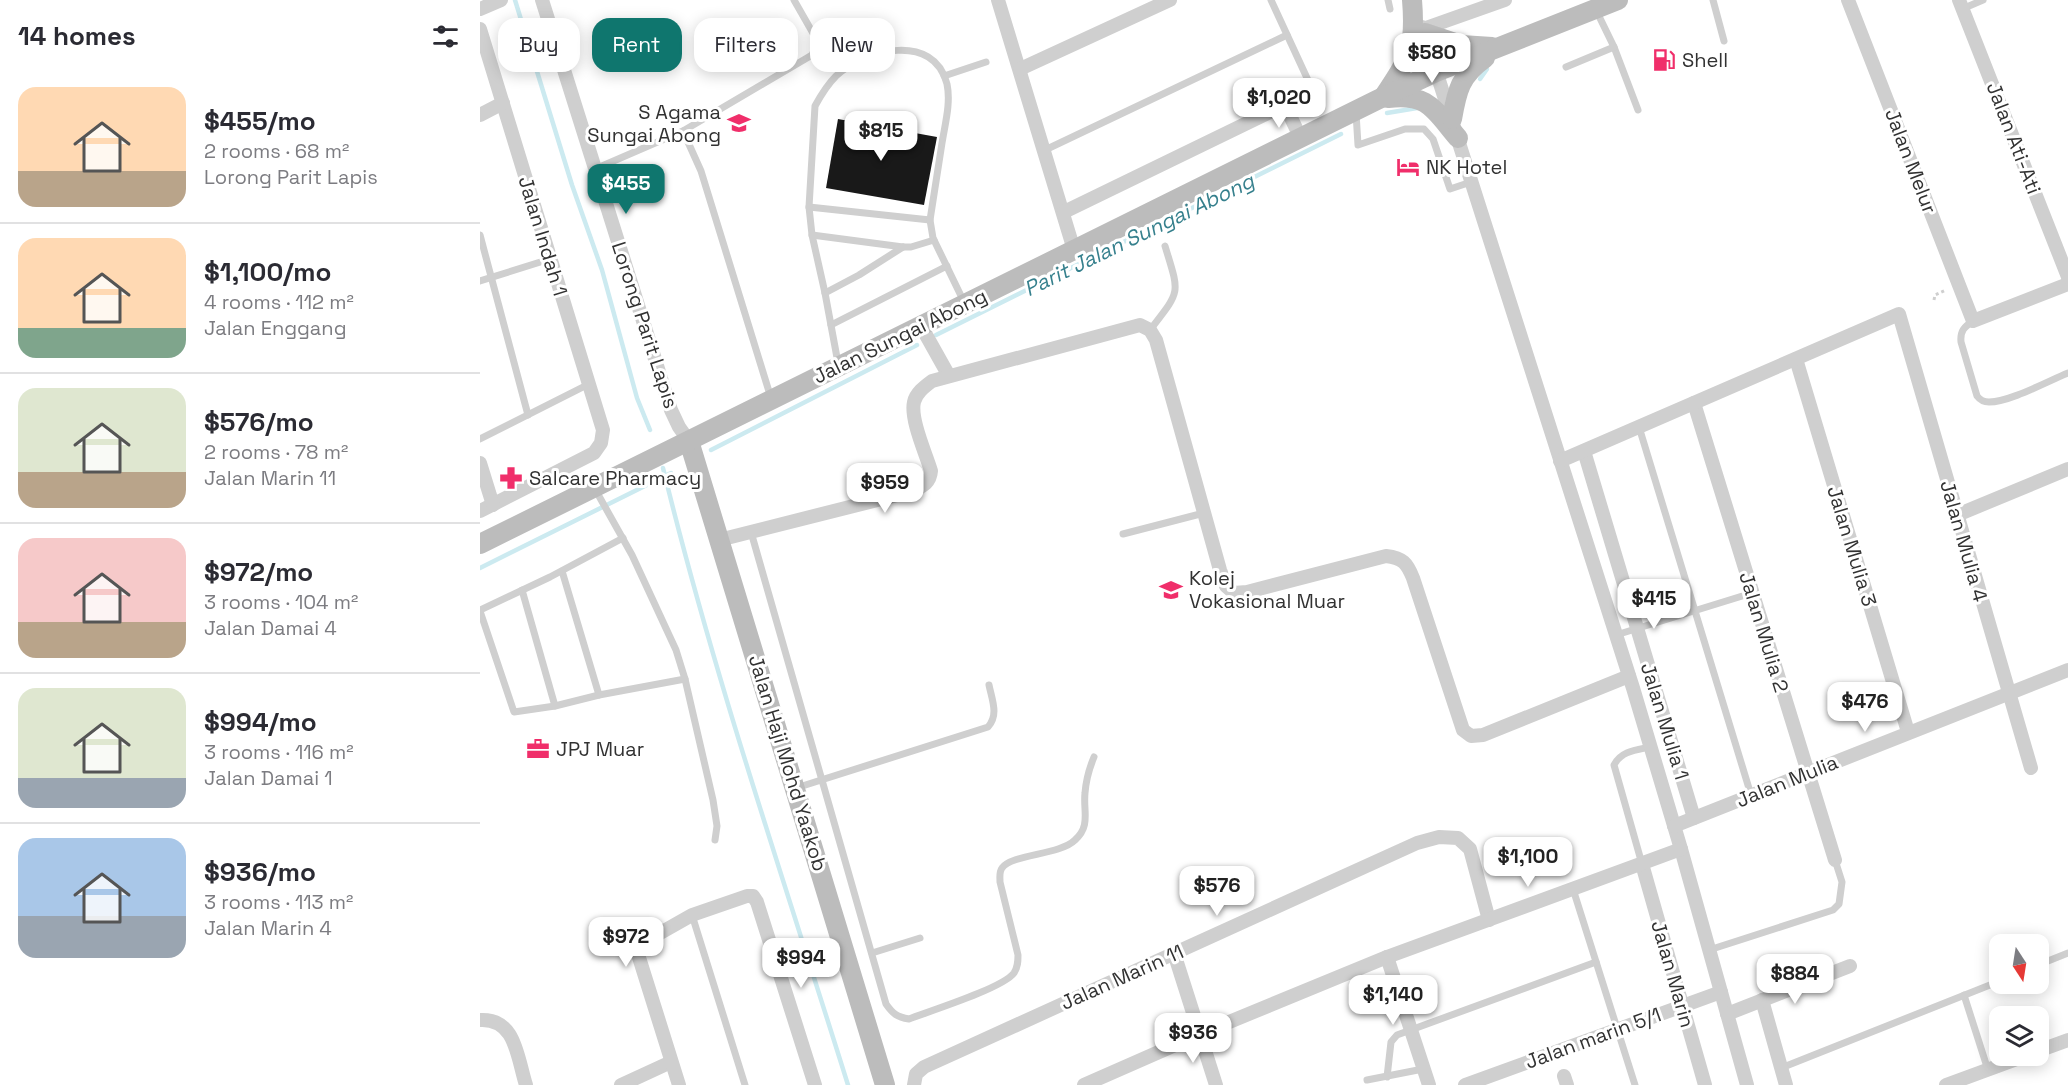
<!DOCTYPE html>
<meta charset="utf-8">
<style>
:root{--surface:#fff;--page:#f2f2f3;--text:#2b2b33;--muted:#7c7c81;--line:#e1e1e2;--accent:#0f766e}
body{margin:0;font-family:"Space Grotesk",sans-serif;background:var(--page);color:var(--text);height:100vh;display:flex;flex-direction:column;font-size:22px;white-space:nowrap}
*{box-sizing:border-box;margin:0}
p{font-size:20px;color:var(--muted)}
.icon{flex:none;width:33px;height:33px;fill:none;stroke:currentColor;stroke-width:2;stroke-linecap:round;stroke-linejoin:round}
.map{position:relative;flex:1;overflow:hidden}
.panel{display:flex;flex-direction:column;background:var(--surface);width:480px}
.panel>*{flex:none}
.banner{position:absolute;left:18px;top:18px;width:570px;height:54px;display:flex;gap:12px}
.needle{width:39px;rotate:168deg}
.buttons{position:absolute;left:1509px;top:934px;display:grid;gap:12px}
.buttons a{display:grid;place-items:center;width:60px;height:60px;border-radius:12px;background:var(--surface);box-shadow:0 3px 15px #0003;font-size:30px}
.price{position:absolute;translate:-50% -51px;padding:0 14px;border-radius:12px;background:#fff;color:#222;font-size:20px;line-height:39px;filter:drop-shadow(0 2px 3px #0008)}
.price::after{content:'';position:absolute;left:50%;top:36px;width:18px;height:14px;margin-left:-9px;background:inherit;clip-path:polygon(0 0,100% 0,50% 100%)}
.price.current{background:var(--accent);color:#fff}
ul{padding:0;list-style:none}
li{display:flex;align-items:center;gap:18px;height:150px;padding:0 18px}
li+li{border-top:2px solid var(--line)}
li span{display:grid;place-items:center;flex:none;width:168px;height:120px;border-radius:18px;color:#555}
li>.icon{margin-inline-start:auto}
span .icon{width:72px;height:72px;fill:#fffc;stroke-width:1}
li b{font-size:26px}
h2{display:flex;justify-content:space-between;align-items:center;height:72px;padding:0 18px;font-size:26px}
.tag{padding:0 21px;border-radius:18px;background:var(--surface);box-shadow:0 3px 15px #0003;font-size:21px;line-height:54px}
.tag.current{background:var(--accent);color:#fff}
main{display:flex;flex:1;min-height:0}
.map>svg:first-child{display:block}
</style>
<main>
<section class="panel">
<h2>14 homes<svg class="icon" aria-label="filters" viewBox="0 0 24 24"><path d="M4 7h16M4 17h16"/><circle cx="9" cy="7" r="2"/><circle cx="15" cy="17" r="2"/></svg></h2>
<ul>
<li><span style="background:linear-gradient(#ffd9b3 70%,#b9a48a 0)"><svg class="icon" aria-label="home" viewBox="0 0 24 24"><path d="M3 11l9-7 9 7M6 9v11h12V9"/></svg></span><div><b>$455/mo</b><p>2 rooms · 68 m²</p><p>Lorong Parit Lapis</p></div></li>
<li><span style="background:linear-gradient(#ffd9b3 75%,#7fa58c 0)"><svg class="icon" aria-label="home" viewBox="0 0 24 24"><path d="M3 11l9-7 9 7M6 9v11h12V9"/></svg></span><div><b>$1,100/mo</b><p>4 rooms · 112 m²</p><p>Jalan Enggang</p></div></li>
<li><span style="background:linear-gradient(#dfe7d0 70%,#b9a48a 0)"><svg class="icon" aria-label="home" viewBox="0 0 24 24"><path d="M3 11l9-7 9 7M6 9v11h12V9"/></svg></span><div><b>$576/mo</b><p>2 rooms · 78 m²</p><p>Jalan Marin 11</p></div></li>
<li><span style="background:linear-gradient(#f6c9c9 70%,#b9a48a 0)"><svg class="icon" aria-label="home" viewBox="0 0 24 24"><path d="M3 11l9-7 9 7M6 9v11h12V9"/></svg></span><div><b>$972/mo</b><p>3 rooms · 104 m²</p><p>Jalan Damai 4</p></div></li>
<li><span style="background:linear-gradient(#dfe7d0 75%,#9aa5b1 0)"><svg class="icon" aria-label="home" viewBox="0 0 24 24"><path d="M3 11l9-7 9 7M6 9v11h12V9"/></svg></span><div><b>$994/mo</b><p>3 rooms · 116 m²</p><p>Jalan Damai 1</p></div></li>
<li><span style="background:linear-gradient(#a9c7e8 65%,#9aa5b1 0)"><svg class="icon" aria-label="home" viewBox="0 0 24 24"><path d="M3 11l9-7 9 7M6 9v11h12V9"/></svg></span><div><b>$936/mo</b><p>3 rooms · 113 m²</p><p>Jalan Marin 4</p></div></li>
</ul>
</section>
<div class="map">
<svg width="1588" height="1085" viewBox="0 0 1588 1085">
<rect width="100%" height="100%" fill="#fff"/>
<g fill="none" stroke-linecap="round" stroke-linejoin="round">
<g stroke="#cceaf0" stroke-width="4.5">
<polyline points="35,0 92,185 122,270 157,398 170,430"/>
<polyline points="1000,79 1007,69"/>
<polyline points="907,113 937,108"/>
<polyline points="456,335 861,134"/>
<polyline points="231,450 437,345"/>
<path d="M183,468C234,677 304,880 368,1085"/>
<polyline points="0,568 191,473"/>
</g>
</g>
<polygon fill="#191919" points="358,119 457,137 444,205 346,188"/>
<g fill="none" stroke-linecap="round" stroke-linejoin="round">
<polyline stroke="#cfcfcf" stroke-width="3" stroke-dasharray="3 3" stroke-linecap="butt" points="1454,300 1455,295 1466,290"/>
<g stroke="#cfcfcf" stroke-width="7">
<polyline points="791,0 833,91"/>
<polyline points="908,0 910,9"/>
<polyline points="1233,0 1244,41"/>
<polyline points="1482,9 1503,0"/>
<polyline points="1116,10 1134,47 1158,110"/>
<polyline points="1086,67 1134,47"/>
<polyline points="464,76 506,62"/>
<polyline points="876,113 878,145 925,129 944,129 953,139 970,189 991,182"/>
<polyline points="203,131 332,55 338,42 314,0"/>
<polyline points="565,150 807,35"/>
<polyline points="115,169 203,131 221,171 291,398"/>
<polyline points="329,207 450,220"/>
<polyline points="0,235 48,415"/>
<polyline points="332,235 423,247 431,247 454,240"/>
<polyline points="0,281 70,259"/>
<polyline points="345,293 379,275 423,247"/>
<path d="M1493,321C1484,327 1480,331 1481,342L1497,396C1500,400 1504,402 1509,402C1530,402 1568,381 1588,373"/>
<polyline points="351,325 467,266"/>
<path d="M670,330C701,290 700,295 685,246"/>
<path d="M358,363L345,293L332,235L329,207L335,106C341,95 347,85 356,76C385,49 454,32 467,84C471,103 465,124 462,143C458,169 454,195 450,220L453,238L484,302"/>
<polyline points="1159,427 1271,795"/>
<polyline points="0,439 109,384"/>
<polyline points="115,489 152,555 196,650 205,679 233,800 237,826 235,840"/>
<path d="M271,532L406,1004C413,1014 417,1017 429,1019C450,1011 523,988 534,973C538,967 538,961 538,955L520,882C520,877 519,872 522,868C532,854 580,855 595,840C611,826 603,811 605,793C606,780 609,769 614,757"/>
<polyline points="643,534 724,513"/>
<polyline points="82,571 119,695 205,679"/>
<polyline points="42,590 75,706"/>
<polyline points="0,610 70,577 143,538"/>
<polyline points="0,611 34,712 75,706 119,695"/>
<polyline points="1136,635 1272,593"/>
<path d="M316,788L508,727C519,715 512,700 509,685"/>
<path d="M1162,864L1134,765C1141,751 1156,750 1170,747"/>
<polyline points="1093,889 1155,1085"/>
<polyline points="212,915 265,1085"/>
<polyline points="1229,950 1353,910 1359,904 1362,882 1355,860"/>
<polyline points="392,953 440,938"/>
<polyline points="1558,965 1588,953"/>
<polyline points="1484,995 1508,1070"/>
<polyline points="1301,1068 1520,981"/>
<polyline points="907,1077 911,1042 917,1035 1116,962"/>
<polyline points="887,1080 943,1069"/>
</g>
<g stroke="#cfcfcf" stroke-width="14">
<polyline points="62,0 191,410 199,427 209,441"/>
<polyline points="518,0 594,250"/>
<polyline points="1368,0 1493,321 1588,284"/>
<polyline points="1479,0 1588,277"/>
<polyline points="0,9 21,0"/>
<polyline points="942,27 1153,688 1201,849 1267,1085"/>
<polyline points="0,29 123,430 121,443 114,453 0,511"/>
<polyline points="943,29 1025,0"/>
<polyline points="540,69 690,0"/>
<polyline points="805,105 821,139"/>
<polyline points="0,115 23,103"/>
<polyline points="584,212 833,91"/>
<polyline points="441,326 469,376"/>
<polyline points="1316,359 1428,732"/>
<polyline points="1214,403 1355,860"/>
<polyline points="1104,451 1214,818"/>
<polyline points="1080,461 1419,314 1551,768"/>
<polyline points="0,463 13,505"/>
<polyline points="1477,515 1588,469"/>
<path d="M239,540L433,491C443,486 450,483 451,471C446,454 430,419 434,402C436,393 444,387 452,381L660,325L670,330L676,340L740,570L746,586L754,593L767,592L906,556C923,558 927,563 933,578L983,730L991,736L1003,735L1149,676"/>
<polyline points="1194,826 1588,670"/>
<polyline points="1162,864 1225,1085"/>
<polyline points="694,953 736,1085"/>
<polyline points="907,957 949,1085"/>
<polyline points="1282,1000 1306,1085"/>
<polyline points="1247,1014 1370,966"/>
<path d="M0,1020C36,1018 37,1057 46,1085"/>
<polyline points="1558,1051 1588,1040"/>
<polyline points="1084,1076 1087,1085"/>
<polyline points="141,1085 191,1062"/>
<polyline points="199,1085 157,951 159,945 212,915 267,896 273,896 277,902 335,1085"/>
<polyline points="434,1085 436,1074 444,1067 937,843 959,837 978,838 990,849 1009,920"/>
<polyline points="604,1085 720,1034 907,957 1201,849"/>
<polyline points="985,1085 1241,992"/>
<polyline points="1466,1085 1545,1056"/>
</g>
<g stroke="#bcbcbc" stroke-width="20">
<polyline points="945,33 981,45 1012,47"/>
<path d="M904,96C930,57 936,47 932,0"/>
<path d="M908,98C949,93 954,110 978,138"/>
<path d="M972,119C977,90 980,76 1005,58"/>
<polyline points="209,441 405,1085"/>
<polyline points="0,544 897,100 956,72 1138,0"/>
</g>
</g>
<defs>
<g id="fuel-bare" transform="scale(1.8)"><path d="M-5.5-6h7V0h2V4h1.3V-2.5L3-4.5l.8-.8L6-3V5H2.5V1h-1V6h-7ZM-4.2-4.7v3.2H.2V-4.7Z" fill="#f02e6a" stroke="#fff" stroke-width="2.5" paint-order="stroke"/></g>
<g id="school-bare" transform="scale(1.8)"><path d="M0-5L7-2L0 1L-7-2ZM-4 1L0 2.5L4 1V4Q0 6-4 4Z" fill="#f02e6a" stroke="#fff" stroke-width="2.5" paint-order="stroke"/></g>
<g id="hotel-bare" transform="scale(1.8)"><path d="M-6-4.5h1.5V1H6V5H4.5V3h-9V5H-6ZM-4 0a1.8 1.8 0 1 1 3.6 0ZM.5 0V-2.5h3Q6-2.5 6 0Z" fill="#f02e6a" stroke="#fff" stroke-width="2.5" paint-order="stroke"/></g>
<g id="pharmacy-bare" transform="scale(1.8)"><path d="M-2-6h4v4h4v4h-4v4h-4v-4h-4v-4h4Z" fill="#f02e6a" stroke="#fff" stroke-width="2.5" paint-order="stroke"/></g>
<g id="university-bare" transform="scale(1.8)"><path d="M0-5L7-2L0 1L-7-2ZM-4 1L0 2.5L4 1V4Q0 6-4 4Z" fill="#f02e6a" stroke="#fff" stroke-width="2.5" paint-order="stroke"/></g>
<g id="office-bare" transform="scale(1.8)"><path d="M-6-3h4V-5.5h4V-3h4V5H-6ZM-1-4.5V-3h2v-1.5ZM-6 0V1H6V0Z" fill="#f02e6a" stroke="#fff" stroke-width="2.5" paint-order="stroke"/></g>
</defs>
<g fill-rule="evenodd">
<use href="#fuel-bare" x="1184" y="60"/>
<use href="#school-bare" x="259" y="123"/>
<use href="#hotel-bare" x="928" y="167"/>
<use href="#pharmacy-bare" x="31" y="478"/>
<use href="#university-bare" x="691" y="590"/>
<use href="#office-bare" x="58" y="749"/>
</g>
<g text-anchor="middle" stroke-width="6" stroke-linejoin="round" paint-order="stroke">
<g font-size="20" fill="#323232" stroke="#fff" text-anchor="start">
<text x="1202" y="67">Shell</text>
<text x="241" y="119" text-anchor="end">S Agama<tspan x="241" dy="23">Sungai Abong</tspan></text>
<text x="946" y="174">NK Hotel</text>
<text x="49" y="485">Salcare Pharmacy</text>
<text x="709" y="585">Kolej<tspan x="709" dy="23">Vokasional Muar</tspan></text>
<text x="76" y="756">JPJ Muar</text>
</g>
<g font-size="20" fill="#323232" stroke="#fff">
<text transform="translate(1534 138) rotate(69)" y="7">Jalan Ati-Ati</text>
<text transform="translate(1431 161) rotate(69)" y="7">Jalan Melur</text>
<text transform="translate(63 236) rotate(73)" y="7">Jalan Indah 1</text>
<text transform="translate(165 325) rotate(72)" y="7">Lorong Parit Lapis</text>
<text transform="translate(420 336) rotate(-26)" y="7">Jalan Sungai Abong</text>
<text transform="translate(1484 541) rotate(74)" y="7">Jalan Mulia 4</text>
<text transform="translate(1372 546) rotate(73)" y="7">Jalan Mulia 3</text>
<text transform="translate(1284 632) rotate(73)" y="7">Jalan Mulia 2</text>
<text transform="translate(1185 721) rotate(73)" y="7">Jalan Mulia 1</text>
<text transform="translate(308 763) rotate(73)" y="7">Jalan Haji Mohd Yaakob</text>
<text transform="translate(1307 781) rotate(-22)" y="7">Jalan Mulia</text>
<text transform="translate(1193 974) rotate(74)" y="7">Jalan Marin</text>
<text transform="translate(642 977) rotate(-24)" y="7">Jalan Marin 11</text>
<text transform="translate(1113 1038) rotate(-20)" y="7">Jalan marin 5/1</text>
</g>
<g font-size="21" font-style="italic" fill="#36808d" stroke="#fff">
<text transform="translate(659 235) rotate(-26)" y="7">Parit Jalan Sungai Abong</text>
</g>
</g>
</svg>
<div class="buttons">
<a><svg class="needle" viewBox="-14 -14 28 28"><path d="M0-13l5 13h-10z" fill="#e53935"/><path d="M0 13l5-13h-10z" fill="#7c7c81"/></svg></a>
<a><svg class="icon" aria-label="layers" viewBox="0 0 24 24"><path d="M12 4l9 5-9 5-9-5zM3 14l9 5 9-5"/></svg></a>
</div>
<b class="price" style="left:952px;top:84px">$580</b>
<b class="price" style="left:799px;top:129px">$1,020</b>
<b class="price" style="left:401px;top:162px">$815</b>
<b class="price current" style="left:146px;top:215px">$455</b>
<b class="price" style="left:405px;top:514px">$959</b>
<b class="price" style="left:1174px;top:630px">$415</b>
<b class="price" style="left:1385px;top:733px">$476</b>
<b class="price" style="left:1048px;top:888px">$1,100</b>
<b class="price" style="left:737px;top:917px">$576</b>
<b class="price" style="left:146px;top:968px">$972</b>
<b class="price" style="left:321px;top:989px">$994</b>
<b class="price" style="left:1315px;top:1005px">$884</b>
<b class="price" style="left:913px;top:1026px">$1,140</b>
<b class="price" style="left:713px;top:1064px">$936</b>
<div class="banner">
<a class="tag">Buy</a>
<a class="tag current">Rent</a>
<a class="tag">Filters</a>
<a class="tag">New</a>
</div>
</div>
</main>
